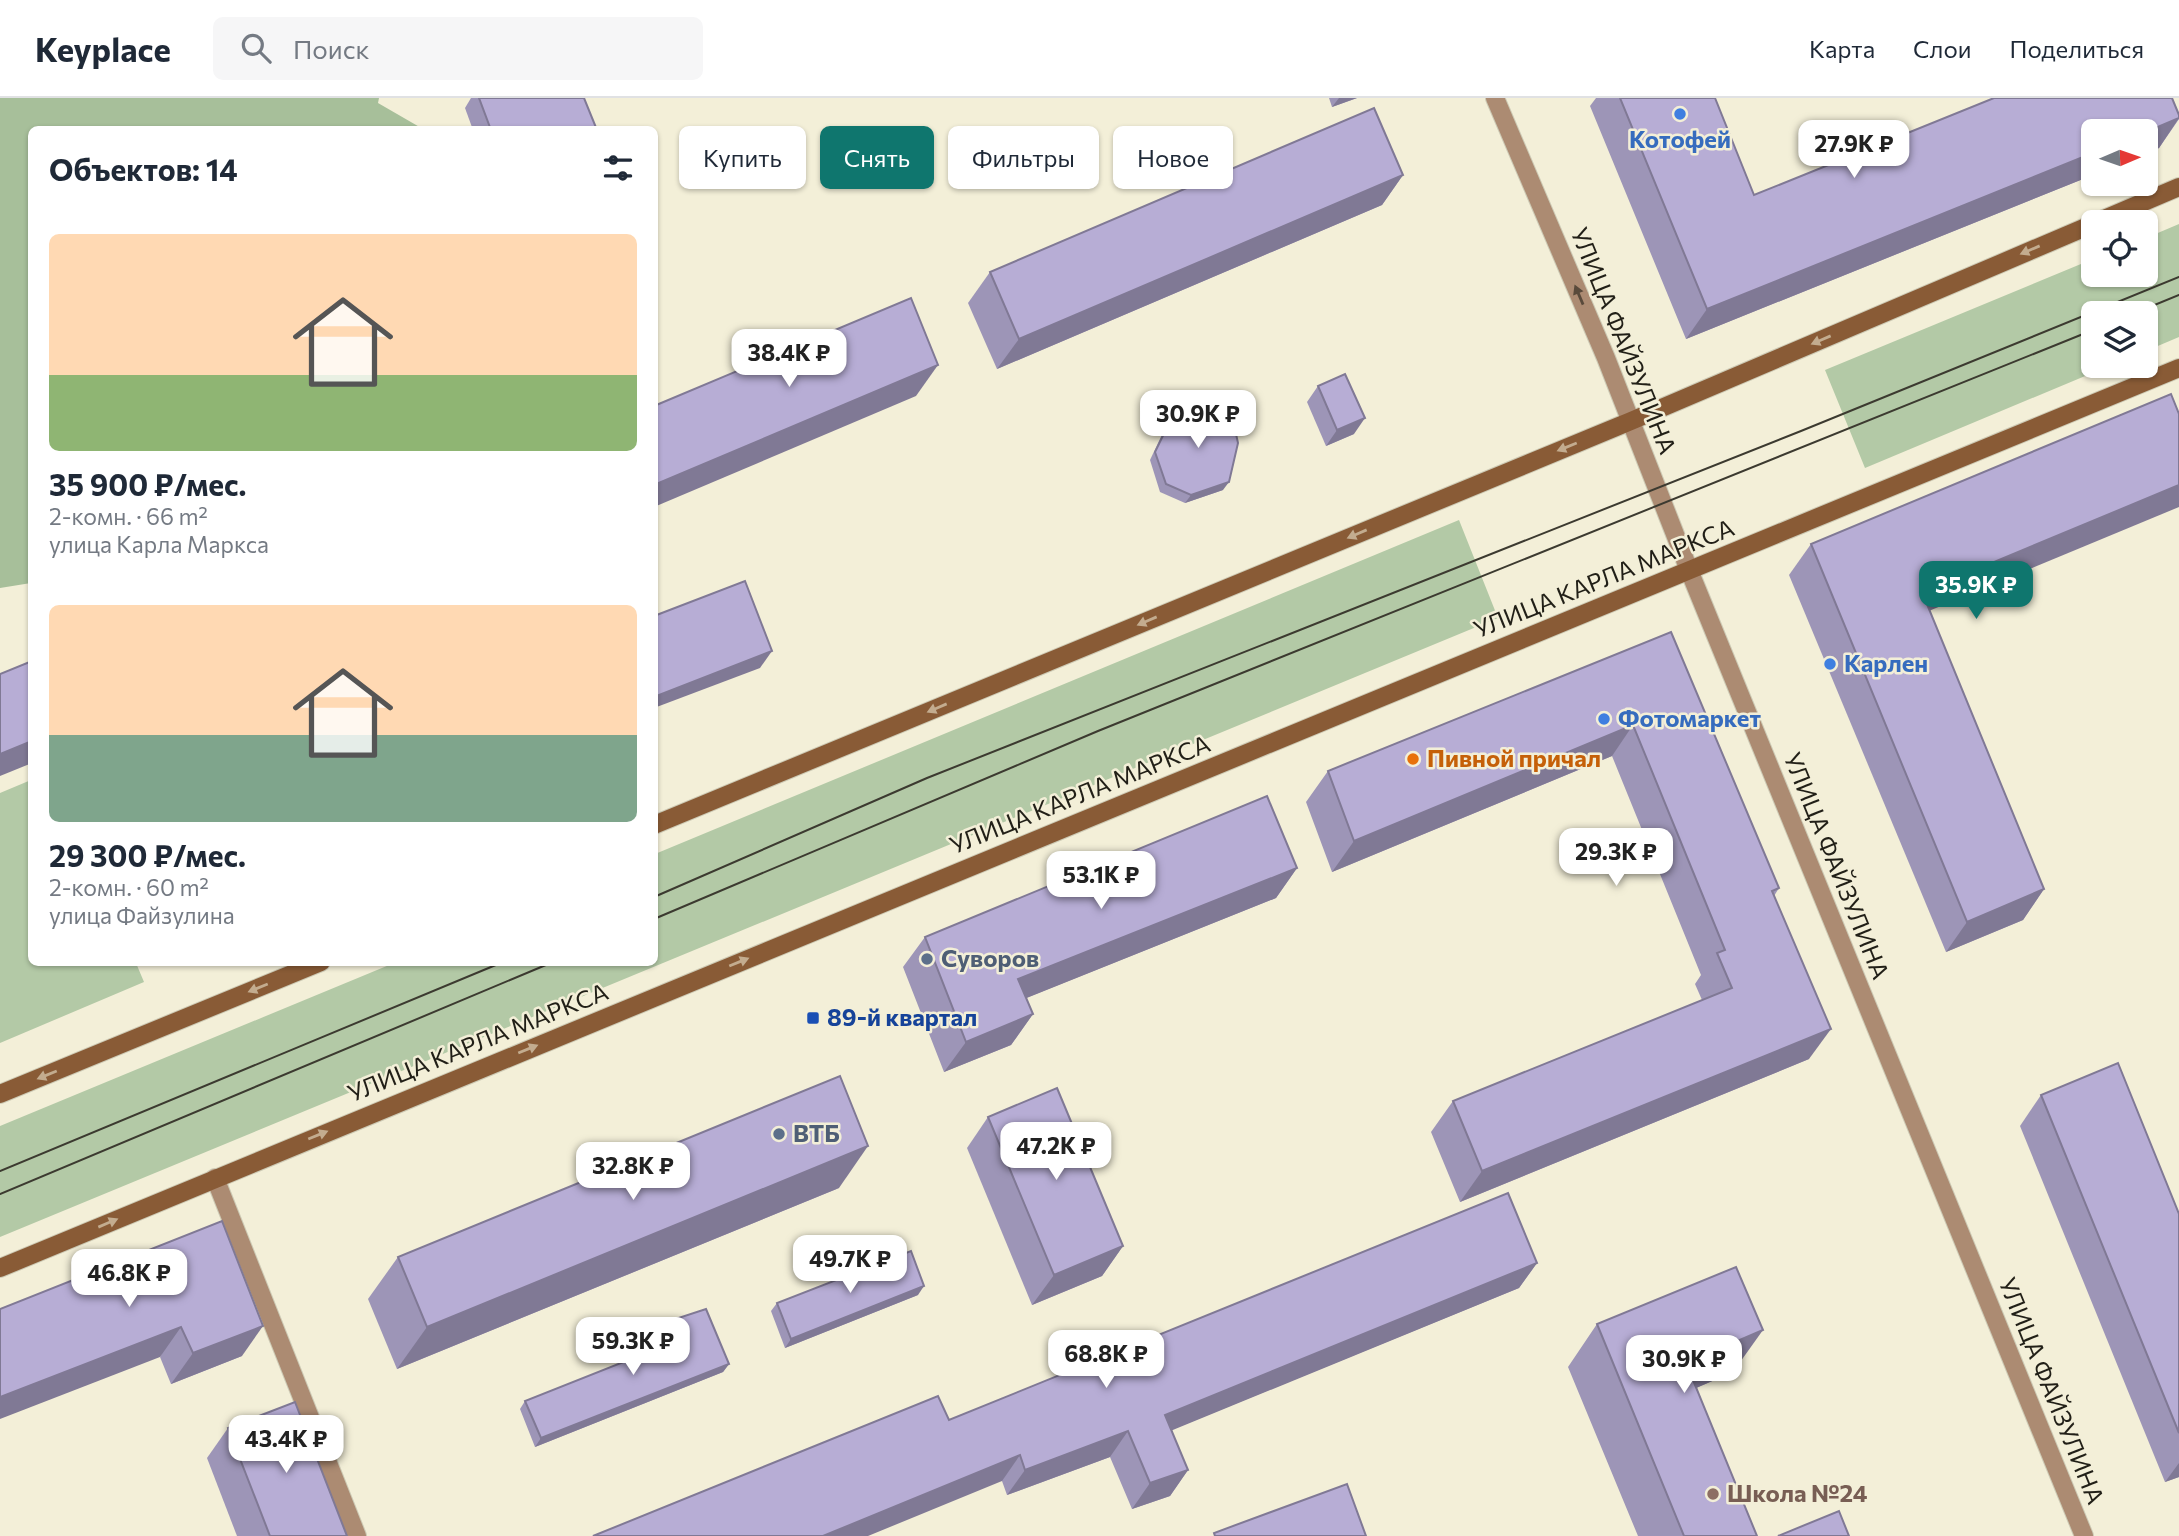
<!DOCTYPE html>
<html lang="ru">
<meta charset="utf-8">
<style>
:root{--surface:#fff;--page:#f6f6f7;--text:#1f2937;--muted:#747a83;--line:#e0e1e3;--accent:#0f766e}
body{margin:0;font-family:Commissioner,sans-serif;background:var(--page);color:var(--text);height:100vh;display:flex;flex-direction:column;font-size:26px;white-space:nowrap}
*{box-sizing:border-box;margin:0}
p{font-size:23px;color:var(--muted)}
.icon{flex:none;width:38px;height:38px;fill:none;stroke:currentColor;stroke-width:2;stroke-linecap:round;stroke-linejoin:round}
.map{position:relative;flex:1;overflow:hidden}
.side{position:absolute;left:28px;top:28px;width:630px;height:840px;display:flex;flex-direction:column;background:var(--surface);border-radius:10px;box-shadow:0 2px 5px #0004}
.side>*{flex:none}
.banner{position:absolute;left:679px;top:28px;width:665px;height:63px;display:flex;gap:14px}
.needle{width:46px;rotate:88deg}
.fabs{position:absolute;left:2081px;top:21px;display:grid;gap:14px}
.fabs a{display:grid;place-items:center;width:77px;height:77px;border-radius:10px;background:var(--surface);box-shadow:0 2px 5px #0004;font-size:35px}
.price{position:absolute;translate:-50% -60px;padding:0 16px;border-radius:14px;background:#fff;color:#222;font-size:23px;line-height:46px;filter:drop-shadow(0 2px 4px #0008)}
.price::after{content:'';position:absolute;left:50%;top:42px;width:21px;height:16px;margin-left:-10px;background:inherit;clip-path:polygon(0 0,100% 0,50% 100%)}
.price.selected{background:var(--accent);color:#fff}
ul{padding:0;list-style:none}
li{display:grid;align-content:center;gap:14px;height:371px;padding:0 21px}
li span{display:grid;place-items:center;height:217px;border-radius:10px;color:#555}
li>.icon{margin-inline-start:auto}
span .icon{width:126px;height:126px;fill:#fffc;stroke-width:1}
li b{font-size:30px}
h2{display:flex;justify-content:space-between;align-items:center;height:84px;padding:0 21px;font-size:30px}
.tag{padding:0 24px;border-radius:10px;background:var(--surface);box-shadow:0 2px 5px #0004;font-size:24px;line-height:63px}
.tag.selected{background:var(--accent);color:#fff}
header{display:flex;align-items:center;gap:42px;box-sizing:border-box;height:98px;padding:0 35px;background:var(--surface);border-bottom:2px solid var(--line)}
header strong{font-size:33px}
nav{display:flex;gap:38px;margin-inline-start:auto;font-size:24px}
.search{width:490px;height:63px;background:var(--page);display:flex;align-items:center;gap:18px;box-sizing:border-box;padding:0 24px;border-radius:10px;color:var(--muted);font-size:26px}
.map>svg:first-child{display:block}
</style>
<header>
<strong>Keyplace</strong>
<div class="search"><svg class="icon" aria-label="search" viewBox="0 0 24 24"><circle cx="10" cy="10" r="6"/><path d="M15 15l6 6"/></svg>Поиск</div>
<nav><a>Карта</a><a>Слои</a><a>Поделиться</a></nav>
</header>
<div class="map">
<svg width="2179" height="1438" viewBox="0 0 2179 1438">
<rect width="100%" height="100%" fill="#f3efd8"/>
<g fill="#b3c9a6">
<polygon points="2179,126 2179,239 2146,253 2146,215 2093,215 2093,268 2109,268 1865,370 1825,272 2093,161 2093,177 2146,177 2146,140"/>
<polygon points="1459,422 1498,520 0,1139 0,1028 394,865 654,864 655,756"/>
<polygon points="31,682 32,864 136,865 144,884 0,945 0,695"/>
</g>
<polygon fill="#a7bf9a" points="0,0 379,0 378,5 423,31 32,32 31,485 0,490"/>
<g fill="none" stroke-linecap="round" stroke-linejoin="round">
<g stroke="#cdcab5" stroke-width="20">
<g id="street">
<polyline points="1495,0 1606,260 1689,472 2084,1438"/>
<polyline points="215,1080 357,1438"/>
</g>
</g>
<g stroke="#cdcab5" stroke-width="20">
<g id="secondary">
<polyline points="2097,124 2179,89"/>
<polyline points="654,727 1631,323 2093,126"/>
<polyline points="0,996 321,864"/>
<polyline points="0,1170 2179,270"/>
</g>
</g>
<use href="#street" stroke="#ac8b72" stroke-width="18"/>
<use href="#secondary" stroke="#895b36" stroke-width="18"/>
<g stroke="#3c3a30" stroke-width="2">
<polyline points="2135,215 2179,197"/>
<polyline points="654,799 927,680 1801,333 2179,179"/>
<polyline points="654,821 1098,633 2093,232"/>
<polyline points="0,1073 503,864"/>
<polyline points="0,1096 553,864"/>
</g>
</g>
<g fill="#9d95b7">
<polygon points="471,0 584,0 597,32 473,32 465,10"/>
<polygon points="1329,0 1357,0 1332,9"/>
<polygon points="1596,0 1715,0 1754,97 1994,0 2172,0 2179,17 2179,21 2159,50 2146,56 2146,33 2093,33 2093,77 1686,241 1590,8"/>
<polygon points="1403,77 1382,107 997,271 968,205 990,174"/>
<polygon points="1318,288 1354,336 1326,348 1307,304"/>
<polygon points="1173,317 1223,392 1185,405 1160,394 1150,362 1167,326"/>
<polygon points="1811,446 1929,513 2044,791 2023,822 1946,854 1789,477"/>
<polygon points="1671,534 1779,790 1774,798 1809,961 1460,1104 1431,1034 1453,1003 1702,902 1695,886 1701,877 1612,658 1332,774 1306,704 1328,673"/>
<polygon points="1297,770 1276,800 1026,900 1033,916 1011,947 944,974 903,869 925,839"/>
<polygon points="2041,997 2179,1116 2179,1379 2165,1384 2020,1028"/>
<polygon points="988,1019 1123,1148 1102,1178 1032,1207 967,1050"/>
<polygon points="839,1090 397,1271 368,1201 398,1159"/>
<polygon points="222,1123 242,1258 171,1286 160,1259"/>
<polygon points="1537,1165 1519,1190 1171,1332 1188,1372 1170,1398 1132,1411 1110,1359 1007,1397 1002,1383 949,1322"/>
<polygon points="918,1197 785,1250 771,1213 777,1205"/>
<polygon points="666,1224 729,1266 723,1274 535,1349 520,1311 525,1303 666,1247 660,1232"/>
<polygon points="1597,1226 1733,1274 1696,1290 1757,1438 1638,1438 1568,1269"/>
<polygon points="228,1330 347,1438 237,1438 207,1360"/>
</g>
<g fill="#807995">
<polygon points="1339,0 1357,0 1332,9"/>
<polygon points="2179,20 2159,50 2146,56 2146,34"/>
<polygon points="2093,55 2093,77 1686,241 1707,211"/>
<polygon points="1403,77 1382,107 997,271 1019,241"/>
<polygon points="938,267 916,298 654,409 654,387"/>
<polygon points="1365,320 1354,336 1326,348 1337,332"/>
<polygon points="1229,384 1223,392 1185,405 1191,397"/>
<polygon points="2179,387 2179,409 1900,525 1922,494"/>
<polygon points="772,553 760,570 654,610 654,599"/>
<polygon points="1633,627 1612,658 1332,774 1354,743"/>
<polygon points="32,643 32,665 0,678 0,656"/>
<polygon points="1297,770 1276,800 997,912 1018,881"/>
<polygon points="2044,791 2023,822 1946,854 1967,824"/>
<polygon points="1033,916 1011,947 944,974 966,944"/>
<polygon points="1831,931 1809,961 1460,1104 1482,1073"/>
<polygon points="868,1048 839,1090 397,1271 427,1229"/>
<polygon points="1123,1148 1102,1178 1032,1207 1054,1177"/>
<polygon points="1537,1165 1519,1190 1146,1343 1165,1317"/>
<polygon points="924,1188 918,1197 785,1250 791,1241"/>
<polygon points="263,1228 242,1258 171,1286 193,1255"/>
<polygon points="181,1229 160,1259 0,1321 0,1299"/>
<polygon points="1763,1232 1733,1274 1657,1307 1686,1265"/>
<polygon points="729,1266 723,1274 535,1349 541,1340"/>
<polygon points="1128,1333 1110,1359 1007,1397 1025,1372"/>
<polygon points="1020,1357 1002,1383 868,1438 823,1438"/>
<polygon points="2179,1365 2179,1379 2165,1384"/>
<polygon points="1188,1372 1170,1398 1132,1411 1150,1385"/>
</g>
<g fill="#b7add5" stroke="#807995" stroke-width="2">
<polygon points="479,0 584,0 597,32 491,32"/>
<polygon points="1620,0 1715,0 1754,97 1994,0 2172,0 2179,17 2179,20 2146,34 2093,33 2093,55 1707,211"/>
<polygon points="1374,10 1403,77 1019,241 990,174"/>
<polygon points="911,200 938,267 654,387 654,308"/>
<polygon points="1345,276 1365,320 1337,332 1318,288"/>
<polygon points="2171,296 2179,316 2179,387 1922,494 2044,791 1967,824 1811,446"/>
<polygon points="1200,307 1232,318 1238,345 1229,384 1191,397 1166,386 1155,354 1173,317"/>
<polygon points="745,483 772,553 654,599 654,518"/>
<polygon points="1671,534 1779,790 1772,793 1831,931 1482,1073 1453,1003 1732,890 1717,855 1725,852 1633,627 1354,743 1328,673"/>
<polygon points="32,563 32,643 0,656 0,576"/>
<polygon points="1267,698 1297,770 1018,881 1033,916 966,944 925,839"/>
<polygon points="2118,965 2179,1116 2179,1335 2041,997"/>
<polygon points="840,978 868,1048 427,1229 398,1159"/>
<polygon points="1057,990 1123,1148 1054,1177 988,1019"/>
<polygon points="1508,1095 1537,1165 1165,1317 1188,1372 1150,1385 1128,1333 1025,1372 1020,1357 823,1438 593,1438 938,1298 949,1322"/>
<polygon points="222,1123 263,1228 193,1255 181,1229 0,1299 0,1211"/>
<polygon points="911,1153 924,1188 791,1241 777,1205"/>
<polygon points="1736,1169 1763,1232 1686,1265 1757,1438 1684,1438 1597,1226"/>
<polygon points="706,1211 729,1266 541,1340 525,1303 674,1244 666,1224"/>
<polygon points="295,1304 347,1438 270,1438 228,1330"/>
<polygon points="1347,1386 1366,1438 1215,1438 1214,1435"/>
<polygon points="1839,1413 1849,1438 1778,1438"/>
</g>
<defs><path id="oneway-solid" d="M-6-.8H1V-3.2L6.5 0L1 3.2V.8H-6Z" transform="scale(1.75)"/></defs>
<g fill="#c3ac8f">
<use href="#oneway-solid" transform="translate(2030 152) rotate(157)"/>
<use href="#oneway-solid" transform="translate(1821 242) rotate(157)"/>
<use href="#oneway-solid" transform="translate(1567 349) rotate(158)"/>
<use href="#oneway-solid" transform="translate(1357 436) rotate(157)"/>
<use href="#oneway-solid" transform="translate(1147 523) rotate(157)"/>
<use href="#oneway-solid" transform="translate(937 610) rotate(157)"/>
<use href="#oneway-solid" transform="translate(739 864) rotate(-22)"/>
<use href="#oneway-solid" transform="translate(258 890) rotate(158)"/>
<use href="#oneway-solid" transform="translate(528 951) rotate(-22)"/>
<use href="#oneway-solid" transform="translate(47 977) rotate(158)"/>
<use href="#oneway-solid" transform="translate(318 1037) rotate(-22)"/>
<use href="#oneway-solid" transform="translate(108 1125) rotate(-23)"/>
</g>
<use fill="#594a3b" href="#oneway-solid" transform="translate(1579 197) rotate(-113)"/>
<g fill="#3f7fe0" stroke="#f3efd8" stroke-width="2.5">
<circle cx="1680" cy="16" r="7"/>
<circle cx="1830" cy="566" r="7"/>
<circle cx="1604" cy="621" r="7"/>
</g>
<circle fill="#e8710a" stroke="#f3efd8" stroke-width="2.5" cx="1413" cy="661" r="7"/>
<g fill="#5c6f8a" stroke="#f3efd8" stroke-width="2.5">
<circle cx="927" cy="861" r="7"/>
<circle cx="779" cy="1036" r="7"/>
</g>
<rect fill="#1a4fb4" stroke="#f3efd8" stroke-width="2.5" x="806" y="913" width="14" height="14" rx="3.5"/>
<circle fill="#8d6e63" stroke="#f3efd8" stroke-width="2.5" cx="1713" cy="1396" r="7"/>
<g text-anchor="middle" stroke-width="5" stroke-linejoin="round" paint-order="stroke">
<g font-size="24" font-weight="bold" fill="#366cbe" stroke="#f3efd8" text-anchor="start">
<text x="1680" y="50" text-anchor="middle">Котофей</text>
<text x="1844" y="574">Карлен</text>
<text x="1618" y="629">Фотомаркет</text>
</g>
<g font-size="24" fill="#211f17" stroke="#f3efd8">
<text transform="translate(1623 243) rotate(68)" y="8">УЛИЦА ФАЙЗУЛИНА</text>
<text transform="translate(1604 481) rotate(-22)" y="8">УЛИЦА КАРЛА МАРКСА</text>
<text transform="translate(1080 697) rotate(-22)" y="8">УЛИЦА КАРЛА МАРКСА</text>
<text transform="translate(1836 768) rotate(68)" y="8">УЛИЦА ФАЙЗУЛИНА</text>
<text transform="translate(478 945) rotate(-22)" y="8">УЛИЦА КАРЛА МАРКСА</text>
<text transform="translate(2051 1293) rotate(68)" y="8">УЛИЦА ФАЙЗУЛИНА</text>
</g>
<g font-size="24" font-weight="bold" fill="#c56008" stroke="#f3efd8" text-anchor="start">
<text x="1427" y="669">Пивной причал</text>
</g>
<g font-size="24" font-weight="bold" fill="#4e5e75" stroke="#f3efd8" text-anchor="start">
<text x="941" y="869">Суворов</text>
<text x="793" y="1044">ВТБ</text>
</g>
<g font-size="24" font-weight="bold" fill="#164399" stroke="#f3efd8" text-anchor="start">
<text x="827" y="928">89-й квартал</text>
</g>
<g font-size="24" font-weight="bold" fill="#785e54" stroke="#f3efd8" text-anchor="start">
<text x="1727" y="1404">Школа №24</text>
</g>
</g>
</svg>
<div class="fabs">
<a><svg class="needle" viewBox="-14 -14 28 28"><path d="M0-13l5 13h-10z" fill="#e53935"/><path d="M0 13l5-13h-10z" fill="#747a83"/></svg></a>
<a><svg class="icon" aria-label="locate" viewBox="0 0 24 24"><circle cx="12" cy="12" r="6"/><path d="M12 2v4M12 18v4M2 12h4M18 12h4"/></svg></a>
<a><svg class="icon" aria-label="layers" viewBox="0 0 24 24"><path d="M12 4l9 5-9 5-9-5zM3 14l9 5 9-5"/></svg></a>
</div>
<b class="price" style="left:1854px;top:82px">27.9K ₽</b>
<b class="price" style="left:789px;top:291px">38.4K ₽</b>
<b class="price" style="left:1198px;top:352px">30.9K ₽</b>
<b class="price selected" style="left:1976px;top:523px">35.9K ₽</b>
<b class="price" style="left:1616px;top:790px">29.3K ₽</b>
<b class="price" style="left:1101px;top:813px">53.1K ₽</b>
<b class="price" style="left:1056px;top:1084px">47.2K ₽</b>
<b class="price" style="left:633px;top:1104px">32.8K ₽</b>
<b class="price" style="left:850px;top:1197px">49.7K ₽</b>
<b class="price" style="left:129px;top:1211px">46.8K ₽</b>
<b class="price" style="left:633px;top:1279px">59.3K ₽</b>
<b class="price" style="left:1106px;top:1292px">68.8K ₽</b>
<b class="price" style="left:1684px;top:1297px">30.9K ₽</b>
<b class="price" style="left:286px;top:1377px">43.4K ₽</b>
<div class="banner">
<a class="tag">Купить</a>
<a class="tag selected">Снять</a>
<a class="tag">Фильтры</a>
<a class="tag">Новое</a>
</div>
<section class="side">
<h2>Объектов: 14<svg class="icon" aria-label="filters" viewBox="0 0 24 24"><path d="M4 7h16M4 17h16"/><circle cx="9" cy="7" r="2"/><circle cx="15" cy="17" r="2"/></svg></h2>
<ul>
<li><span style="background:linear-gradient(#ffd9b3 65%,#8fb573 0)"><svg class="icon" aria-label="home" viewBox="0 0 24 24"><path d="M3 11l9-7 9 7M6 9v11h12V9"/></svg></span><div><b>35 900 ₽/мес.</b><p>2-комн. · 66 m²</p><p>улица Карла Маркса</p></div></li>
<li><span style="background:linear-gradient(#ffd9b3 60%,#7fa58c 0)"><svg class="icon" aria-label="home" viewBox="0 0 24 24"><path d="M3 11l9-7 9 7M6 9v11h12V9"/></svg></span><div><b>29 300 ₽/мес.</b><p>2-комн. · 60 m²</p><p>улица Файзулина</p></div></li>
</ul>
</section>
</div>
